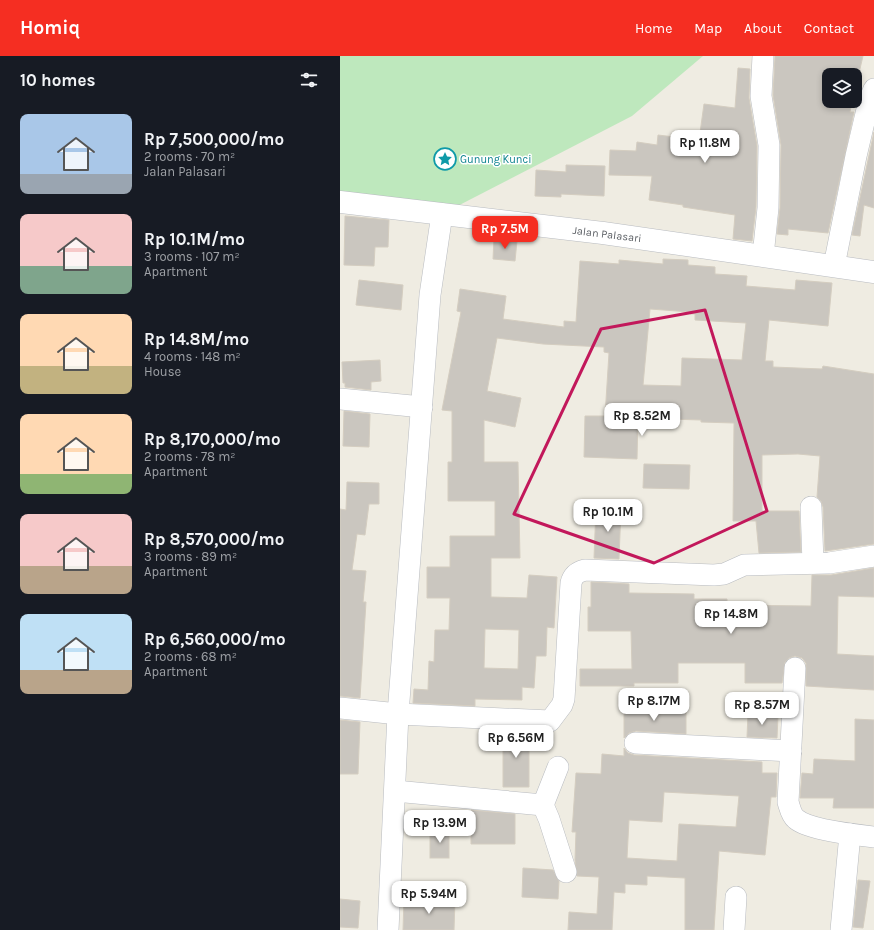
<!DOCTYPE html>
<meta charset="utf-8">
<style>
:root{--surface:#171b24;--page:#242831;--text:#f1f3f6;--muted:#9ea1a6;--accent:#f52e22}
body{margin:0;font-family:Karla,sans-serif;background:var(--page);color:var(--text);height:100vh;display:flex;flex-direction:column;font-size:15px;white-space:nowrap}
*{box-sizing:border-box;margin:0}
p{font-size:13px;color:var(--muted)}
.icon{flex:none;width:22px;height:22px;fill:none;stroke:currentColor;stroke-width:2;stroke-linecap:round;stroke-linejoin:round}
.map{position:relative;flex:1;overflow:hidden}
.details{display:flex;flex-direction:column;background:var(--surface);width:340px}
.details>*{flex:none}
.tools{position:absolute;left:482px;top:12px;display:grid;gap:8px}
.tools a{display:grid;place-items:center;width:40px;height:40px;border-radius:8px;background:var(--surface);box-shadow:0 2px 6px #0003;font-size:20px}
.price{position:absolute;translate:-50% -34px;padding:0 9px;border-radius:8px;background:#fff;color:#222;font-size:13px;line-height:26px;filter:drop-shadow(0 1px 2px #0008)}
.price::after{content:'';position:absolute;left:50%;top:24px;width:12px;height:9px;margin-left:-6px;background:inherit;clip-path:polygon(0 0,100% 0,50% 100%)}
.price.on{background:var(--accent);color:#fff}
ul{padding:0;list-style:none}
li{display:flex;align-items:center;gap:12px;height:100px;padding:0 20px}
li span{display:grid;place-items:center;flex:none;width:112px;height:80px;border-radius:8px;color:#555}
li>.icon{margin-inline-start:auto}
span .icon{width:48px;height:48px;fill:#fffc;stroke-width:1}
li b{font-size:17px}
h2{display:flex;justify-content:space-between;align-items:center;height:48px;padding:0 20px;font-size:17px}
header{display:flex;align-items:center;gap:24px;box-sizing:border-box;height:56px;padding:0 20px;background:var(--accent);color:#fff}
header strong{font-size:19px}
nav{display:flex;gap:22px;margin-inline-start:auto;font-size:14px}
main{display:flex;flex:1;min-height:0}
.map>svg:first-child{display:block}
</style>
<header>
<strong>Homiq</strong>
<nav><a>Home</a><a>Map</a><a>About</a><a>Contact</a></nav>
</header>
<main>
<section class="details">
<h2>10 homes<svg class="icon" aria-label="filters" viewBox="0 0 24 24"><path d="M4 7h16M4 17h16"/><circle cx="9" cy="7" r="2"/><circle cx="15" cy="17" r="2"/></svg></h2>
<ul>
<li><span style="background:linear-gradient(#a9c7e8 75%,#9aa5b1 0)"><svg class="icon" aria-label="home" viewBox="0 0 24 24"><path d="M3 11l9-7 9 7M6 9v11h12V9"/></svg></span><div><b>Rp 7,500,000/mo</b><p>2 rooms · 70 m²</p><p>Jalan Palasari</p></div></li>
<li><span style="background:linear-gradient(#f6c9c9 65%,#7fa58c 0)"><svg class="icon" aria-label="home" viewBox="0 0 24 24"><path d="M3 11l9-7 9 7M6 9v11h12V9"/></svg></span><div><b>Rp 10.1M/mo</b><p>3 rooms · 107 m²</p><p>Apartment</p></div></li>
<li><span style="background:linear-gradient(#ffd9b3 65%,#c2b280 0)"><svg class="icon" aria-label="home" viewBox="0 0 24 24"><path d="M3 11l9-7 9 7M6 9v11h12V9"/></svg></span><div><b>Rp 14.8M/mo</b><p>4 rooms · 148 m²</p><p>House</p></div></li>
<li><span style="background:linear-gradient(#ffd9b3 75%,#8fb573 0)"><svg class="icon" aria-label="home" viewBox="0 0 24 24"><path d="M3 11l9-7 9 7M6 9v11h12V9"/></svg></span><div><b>Rp 8,170,000/mo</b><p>2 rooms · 78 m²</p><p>Apartment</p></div></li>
<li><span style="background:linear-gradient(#f6c9c9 65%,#b9a48a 0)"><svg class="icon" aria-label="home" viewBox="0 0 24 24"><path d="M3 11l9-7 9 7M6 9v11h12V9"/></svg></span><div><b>Rp 8,570,000/mo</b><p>3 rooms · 89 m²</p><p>Apartment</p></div></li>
<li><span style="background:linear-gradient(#bfe0f5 70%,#b9a48a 0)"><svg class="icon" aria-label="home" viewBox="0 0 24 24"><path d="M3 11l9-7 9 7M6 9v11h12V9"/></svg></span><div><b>Rp 6,560,000/mo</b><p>2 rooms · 68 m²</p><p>Apartment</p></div></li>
</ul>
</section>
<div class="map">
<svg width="534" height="874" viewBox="0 0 534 874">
<rect width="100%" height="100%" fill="#efece2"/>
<polygon fill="#bee8bd" points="0,0 363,0 292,60 102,158 0,146"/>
<g fill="#cac6bf" stroke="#d4cdc0" fill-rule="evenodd">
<polygon points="435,0 523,0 515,34 515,19 489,19 489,45 512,45 510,56 514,56 488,177 448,173 448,179 437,178 440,152 441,89 433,39"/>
<polygon points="398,12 410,13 409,42 417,90 416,151 412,185 393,183 395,159 343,151 343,149 309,144 312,120 269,119 270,94 296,95 297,86 317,89 318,79 359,84 364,48 395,52"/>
<polygon points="534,76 534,152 524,149 520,180 512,179"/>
<polygon points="226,109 265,110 264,140 221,138 221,141 195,140 196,114 226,116"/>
<polygon points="5,160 49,164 48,191 35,191 34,210 4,209"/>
<polygon points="154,183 177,185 175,205 153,203"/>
<path d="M323,203L348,204V209L375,211V218L407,220L406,230L455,234L456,224L492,227L488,270L429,264L425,305H433V311L482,313L483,310L534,318V488L485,495L483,451L481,445L477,441L480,400L458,398L422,399V455H459L461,496L419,497L416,465H393L394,367L361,366V364L298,362L297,403L244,401L245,360H265L269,297L264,296V291L203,288L157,282L147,335L181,342L175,371L144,364V406H178L180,502H151V541L187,542L189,519L217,521L214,572L207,571L206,600H196L194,632L182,631V644L135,643V650L73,647L74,633L88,634L89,605L94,606L95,574H109L110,542H87V511H110V480H155V445H108V406H112V355L102,354L121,256L117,255L120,233L166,240L163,263L224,271V265L236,266L240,205L279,208V204L323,208ZM310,253L350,256V258H355V264L406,267L402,304L342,302L341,330L303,329ZM145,573L179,574L178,613L144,612Z"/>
<polygon points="19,224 63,229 61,254 16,249"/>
<polygon points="40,304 41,325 31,326 31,334 5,331 5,327 3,327 2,306"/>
<polygon points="4,355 30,358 29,391 3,390"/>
<polygon points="304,408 350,409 349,433 303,432"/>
<polygon points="7,426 39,427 39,448 29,448 25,479 17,478 12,514 26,515 23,546 26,546 20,642 0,640 0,453 6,454"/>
<polygon points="256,451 281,452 279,503 254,502"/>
<polygon points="534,512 534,541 498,540 497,598 534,600 534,634 466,630 466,607 462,602 455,600 449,602 445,606 442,627 405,627 405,607 338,607 338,627 294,627 294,630 240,630 240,613 292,613 291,575 248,575 248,551 251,551 251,526 289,528 289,537 354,538 354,543 387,543 387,549 471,550 472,519 491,519"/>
<polygon points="284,653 346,656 346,678 296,675 289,677 284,682"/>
<polygon points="408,658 438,660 437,682 407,681"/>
<polygon points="515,663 534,664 534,752 493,752 494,742 460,742 462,717 473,718 474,703 515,705"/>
<polygon points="0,664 20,666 18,718 0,718"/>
<polygon points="163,675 189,676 189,731 163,731"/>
<path d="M284,692L288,697L294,699L422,706V717H437L436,741H431L425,799L379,795L374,874H345V822L307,820V829L285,828V837L274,836L272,874H228L229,856L257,858L259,821L237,820L235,804L236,776H232L236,717L261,718L262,698L284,700ZM324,736L399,740L396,771L339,768L337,805L287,802L289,764L322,766Z"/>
<polygon points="131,754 175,758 175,788 131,788"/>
<rect x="90" y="775" width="19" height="27"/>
<polygon points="183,812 213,814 219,825 218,843 182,841"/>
<polygon points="518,824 530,825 523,872 513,871"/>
<polygon points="0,843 20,845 18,872 0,871"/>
<polygon points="64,843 115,844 114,874 63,874"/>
</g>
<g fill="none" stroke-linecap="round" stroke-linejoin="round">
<g stroke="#b8bbc0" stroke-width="22">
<g id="minor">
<polyline points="423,0 421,40 429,89 428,152 423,200"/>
<polyline points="494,210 516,100 529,45 534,33"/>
<polyline points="0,343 82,351"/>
<polyline points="471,451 473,507"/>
<path d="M455,612L448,746C450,752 451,759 456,763C469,774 516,779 534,781"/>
<path d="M0,652L58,658L210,665L222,649L224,643L231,527C233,519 237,516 245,514L374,519L384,518L404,509L489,507L534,500"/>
<polyline points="295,687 451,695"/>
<polyline points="55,735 203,749 209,763 226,816"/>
<polyline points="203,749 218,711"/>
<polyline points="48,874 58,658 90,239 102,158"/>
<polyline points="394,874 396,841"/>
<polyline points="501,874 510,778"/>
</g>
</g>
<g stroke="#b8bbc0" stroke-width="23">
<polyline id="tertiary" points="0,146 263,177 534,216"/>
</g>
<use href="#minor" stroke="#fff" stroke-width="21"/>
<use href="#tertiary" stroke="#fff" stroke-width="22"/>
</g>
<path fill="none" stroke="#c2185b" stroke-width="3" stroke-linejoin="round" d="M365,254L427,455L314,507L174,458L261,273Z"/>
<defs>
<g id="sight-ring" transform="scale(1.15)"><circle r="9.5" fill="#fff" stroke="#0f9aa8" stroke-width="1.5"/><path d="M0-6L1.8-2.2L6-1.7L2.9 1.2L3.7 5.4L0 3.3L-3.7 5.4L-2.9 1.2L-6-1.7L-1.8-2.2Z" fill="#0f9aa8"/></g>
</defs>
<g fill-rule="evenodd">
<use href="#sight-ring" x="105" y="103"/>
</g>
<g text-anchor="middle" stroke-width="3" stroke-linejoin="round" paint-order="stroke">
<g font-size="11" fill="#0d838f" stroke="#fff" text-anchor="start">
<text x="120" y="107">Gunung Kunci</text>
</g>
<g font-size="11" fill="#5b5f64" stroke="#fff">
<text transform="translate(267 178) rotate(7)" y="4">Jalan Palasari</text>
</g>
</g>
</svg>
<div class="tools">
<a><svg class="icon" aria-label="layers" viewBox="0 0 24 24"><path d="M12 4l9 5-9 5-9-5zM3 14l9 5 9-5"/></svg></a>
</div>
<b class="price" style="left:365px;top:108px">Rp 11.8M</b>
<b class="price on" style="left:165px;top:194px">Rp 7.5M</b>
<b class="price" style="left:302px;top:381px">Rp 8.52M</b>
<b class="price" style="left:268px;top:477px">Rp 10.1M</b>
<b class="price" style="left:391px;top:579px">Rp 14.8M</b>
<b class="price" style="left:314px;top:666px">Rp 8.17M</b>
<b class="price" style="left:422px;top:670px">Rp 8.57M</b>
<b class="price" style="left:176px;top:703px">Rp 6.56M</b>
<b class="price" style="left:100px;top:788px">Rp 13.9M</b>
<b class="price" style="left:89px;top:859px">Rp 5.94M</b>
</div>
</main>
